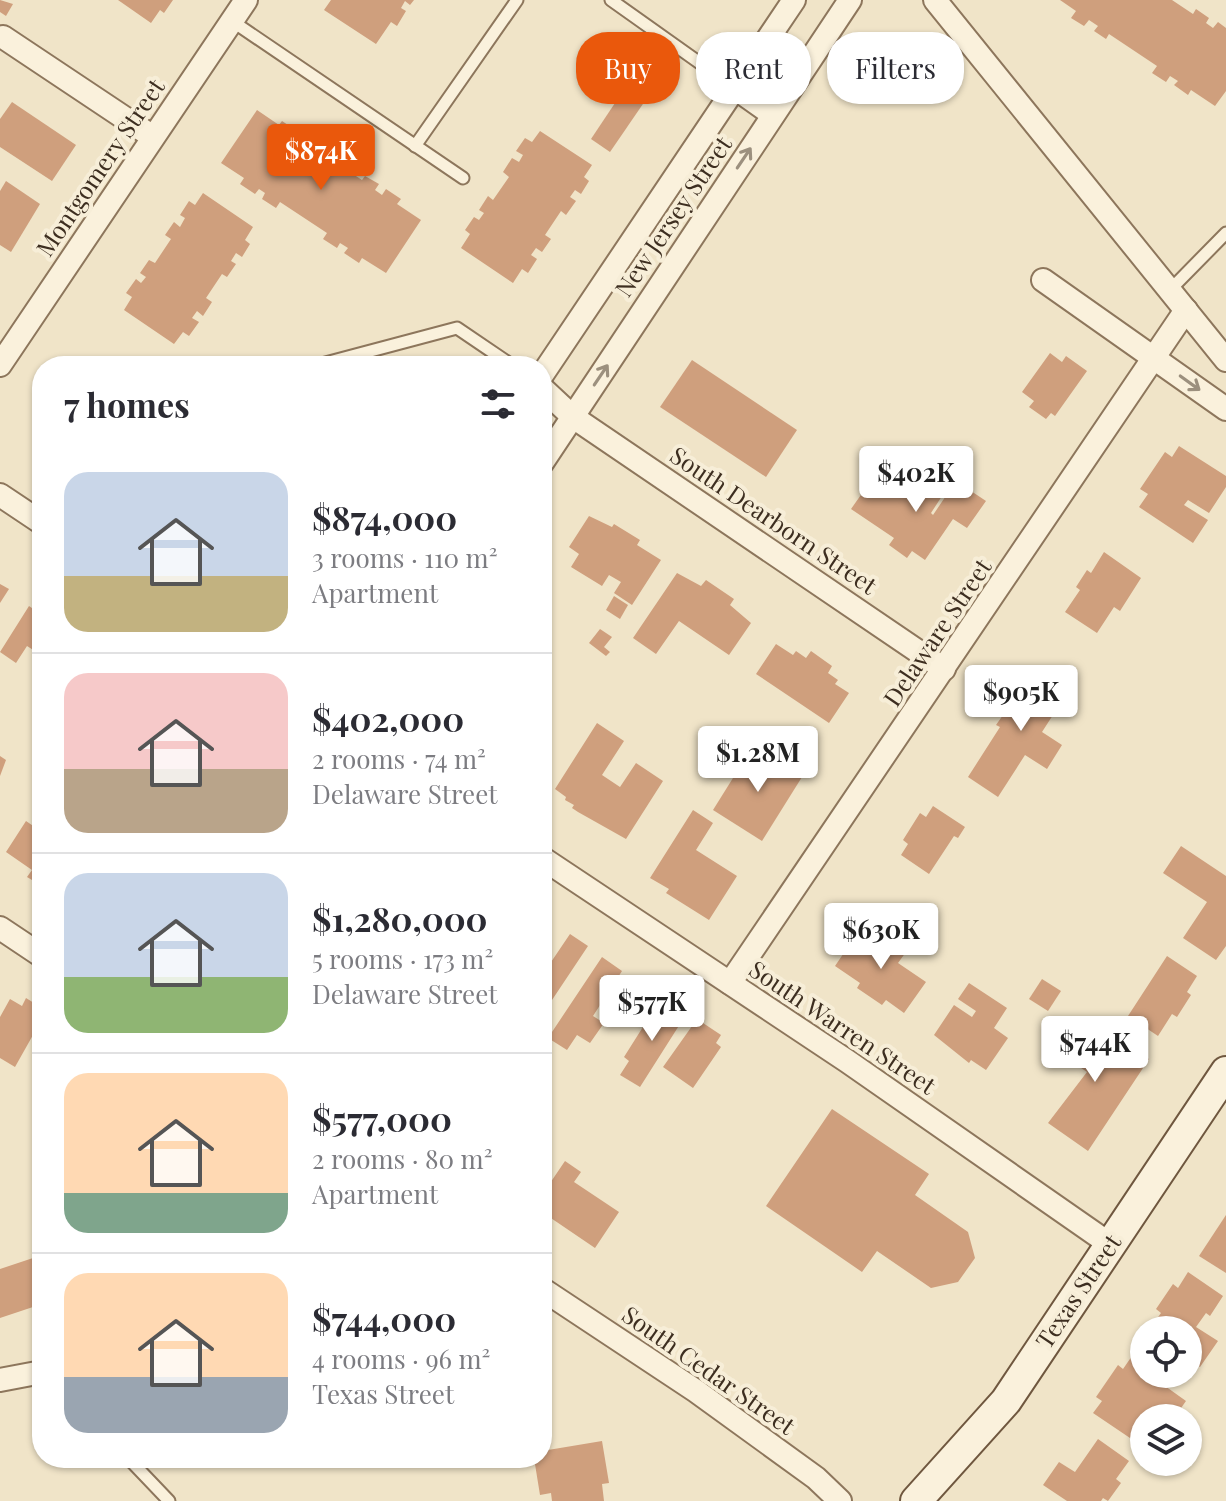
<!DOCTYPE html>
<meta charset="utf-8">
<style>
:root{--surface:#fff;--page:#f7f7f7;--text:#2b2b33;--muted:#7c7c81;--line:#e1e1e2;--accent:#ea580c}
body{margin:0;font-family:"Playfair Display",serif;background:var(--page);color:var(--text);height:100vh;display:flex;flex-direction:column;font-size:30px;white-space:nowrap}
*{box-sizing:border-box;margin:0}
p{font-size:26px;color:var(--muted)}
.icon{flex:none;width:44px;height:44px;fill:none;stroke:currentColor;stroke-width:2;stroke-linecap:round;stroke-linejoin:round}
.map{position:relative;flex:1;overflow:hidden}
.sheet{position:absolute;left:32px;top:356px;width:520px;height:1112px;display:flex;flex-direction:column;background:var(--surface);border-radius:32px;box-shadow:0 2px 6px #0004}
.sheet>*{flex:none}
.banner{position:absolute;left:576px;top:32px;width:530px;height:72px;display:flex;gap:16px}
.controls{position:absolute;left:1130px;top:1316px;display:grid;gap:16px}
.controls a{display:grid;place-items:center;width:72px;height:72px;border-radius:50%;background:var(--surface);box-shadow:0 2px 6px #0004;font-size:40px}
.price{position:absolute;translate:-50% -68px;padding:0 18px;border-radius:8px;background:#fff;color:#222;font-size:26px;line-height:52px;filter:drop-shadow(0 2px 4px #0008)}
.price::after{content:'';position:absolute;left:50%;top:48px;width:24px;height:18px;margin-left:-12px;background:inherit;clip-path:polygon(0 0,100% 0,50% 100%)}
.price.current{background:var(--accent);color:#fff}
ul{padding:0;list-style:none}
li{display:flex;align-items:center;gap:24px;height:200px;padding:0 32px}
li+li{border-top:2px solid var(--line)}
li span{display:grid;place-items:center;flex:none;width:224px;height:160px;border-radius:24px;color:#555}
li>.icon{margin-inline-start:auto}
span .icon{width:96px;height:96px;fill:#fffc;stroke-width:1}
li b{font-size:34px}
h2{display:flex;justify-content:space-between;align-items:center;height:96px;padding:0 32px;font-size:34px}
.tag{padding:0 28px;border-radius:32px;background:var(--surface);box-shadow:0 2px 6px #0004;font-size:28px;line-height:72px}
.tag.current{background:var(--accent);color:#fff}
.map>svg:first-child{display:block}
</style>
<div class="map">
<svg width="1226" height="1501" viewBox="0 0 1226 1501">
<rect width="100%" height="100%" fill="#f0e4c8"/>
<g fill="#cf9f7d">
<polygon points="0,0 13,4 6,16 0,12"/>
<polygon points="118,0 173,0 164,13 160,10 151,23"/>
<polygon points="331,0 414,0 410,5 405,1 401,8 406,11 397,26 391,22 376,44 324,10"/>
<polygon points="1060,0 1172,0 1193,14 1196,9 1209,18 1206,23 1213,28 1218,22 1226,28 1226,91 1215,106 1191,90 1188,95 1174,85 1178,81 1170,76 1166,82 1152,73 1157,66 1109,34 1106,39 1094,31 1098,26 1089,20 1084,26 1071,18 1076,11"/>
<polygon points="625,88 645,101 610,152 591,139"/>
<polygon points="12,102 76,145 52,181 0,147 0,119"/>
<polygon points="257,110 279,125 282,121 297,131 294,135 301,139 304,135 318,144 315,149 362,180 365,176 379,184 375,190 382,195 386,189 401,199 397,204 421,220 386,273 362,258 359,263 344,253 348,248 340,243 337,248 323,239 327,233 280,202 276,208 262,199 265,193 259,189 255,194 240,184 244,178 221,163"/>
<polygon points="540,131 592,165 584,177 589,181 581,194 575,190 570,197 576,201 566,215 561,211 545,235 551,239 542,252 536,248 531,255 537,259 528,273 522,269 513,283 461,248 470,234 465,230 474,217 479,220 484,213 479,210 488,196 493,200 509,177 503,172 512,158 519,162 523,155 516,151 525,138 532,142"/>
<polygon points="6,181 40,204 11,252 0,245 0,191"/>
<polygon points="203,193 253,227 245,240 250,244 242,257 236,253 231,261 236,264 227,277 222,274 206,298 212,302 203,316 197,311 192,318 199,322 189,336 183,332 174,344 124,310 132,297 126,293 136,279 141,283 146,277 140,273 149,260 155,263 171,239 165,235 174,222 180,227 185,218 180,215 189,201 195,205"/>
<polygon points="1050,353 1062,362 1066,356 1087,371 1055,416 1051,413 1046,419 1029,407 1034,401 1022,392"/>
<polygon points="692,360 797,430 766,477 660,407"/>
<polygon points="1179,446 1226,476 1226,487 1209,513 1188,500 1184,505 1208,520 1193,543 1139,507 1148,494 1140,489 1165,452 1172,457"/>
<polygon points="875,475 911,500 923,483 942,496 931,513 933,515 956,481 986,501 967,528 953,519 925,560 912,551 907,558 889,545 894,538 851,509"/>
<polygon points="589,516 612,527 614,524 640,540 637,545 661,560 632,605 614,593 621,582 609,575 602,586 571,567 579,554 569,547"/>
<polygon points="1104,552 1141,578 1120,611 1114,607 1097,633 1065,612 1080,590 1076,587 1087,570 1091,573"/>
<polygon points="677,573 701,586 706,580 734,599 730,605 751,623 729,655 679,621 656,654 633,638"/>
<polygon points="0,584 9,589 0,603"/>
<polygon points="614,596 628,605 620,619 606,610"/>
<polygon points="29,606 42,615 42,666 37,662 41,655 27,646 16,663 0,652"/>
<polygon points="600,629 612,637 604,647 610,652 606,656 589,643"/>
<polygon points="776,644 793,655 796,651 806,658 811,651 832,666 828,673 838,680 835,684 849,693 829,723 756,674"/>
<polygon points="1038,670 1069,690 1042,732 1062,745 1047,769 1025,755 998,797 968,777 1000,727 996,725 1003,715 999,713 1013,690 1018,693 1024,682 1029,685"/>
<polygon points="597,723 624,741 602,775 620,787 636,763 663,781 626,839 578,812 572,808 574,805 565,800 566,797 555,789"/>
<polygon points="753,746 802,777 762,841 713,810"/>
<polygon points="0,756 6,760 0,776"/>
<polygon points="933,806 965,827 958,838 954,836 929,874 901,855 908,844 903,840 920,813 926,817"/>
<polygon points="693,810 713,823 696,850 737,876 709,920 666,893 669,889 650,878"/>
<polygon points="26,821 42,832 42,886 27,877 32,870 6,852"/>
<polygon points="1181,846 1226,876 1226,946 1216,960 1183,938 1207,902 1163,873"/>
<polygon points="875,931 906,952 898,963 926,982 904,1013 886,1000 882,1005 857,988 860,983 835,966 856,935 868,942"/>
<polygon points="570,934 588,946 542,1015 542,964 547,968"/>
<polygon points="1167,956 1197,976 1187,992 1191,995 1177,1017 1172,1014 1158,1036 1128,1016"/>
<polygon points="602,957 622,971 593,1016 604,1023 590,1043 577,1035 567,1050 548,1038"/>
<polygon points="1042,979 1061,991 1048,1011 1029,999"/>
<polygon points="969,983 1007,1008 994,1028 1008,1038 986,1070 971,1060 969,1063 934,1035 954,1005 972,1017 976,1011 958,999"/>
<polygon points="26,998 42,1008 39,1016 42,1019 15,1067 0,1058 0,1017 10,999 22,1006"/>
<polygon points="668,1000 687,1013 640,1087 620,1075 629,1061 624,1057 648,1019 653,1023"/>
<polygon points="697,1019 721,1035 716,1043 721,1047 693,1088 663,1067"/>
<polygon points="1072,1025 1105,1047 1114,1034 1149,1059 1088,1151 1048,1123 1087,1072 1055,1050"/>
<polygon points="832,1109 929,1174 915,1195 968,1232 975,1258 958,1282 931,1288 877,1251 862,1272 766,1206"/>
<polygon points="565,1161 581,1172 574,1182 619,1212 595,1248 542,1212 542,1195"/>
<polygon points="1226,1215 1226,1273 1199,1256"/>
<polygon points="33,1258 42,1285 42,1304 0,1318 0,1269"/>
<polygon points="1188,1272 1223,1296 1210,1316 1206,1313 1196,1327 1218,1341 1200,1367 1188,1359 1188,1330 1149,1330 1161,1313 1156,1309 1173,1284 1178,1288"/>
<polygon points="1132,1356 1144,1364 1144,1374 1160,1374 1169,1380 1165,1386 1186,1401 1174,1418 1154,1418 1147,1413 1130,1438 1093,1413 1102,1401 1096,1397 1118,1365 1123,1369"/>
<polygon points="1098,1439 1129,1461 1116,1479 1121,1483 1108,1501 1103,1498 1101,1501 1067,1501 1043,1485 1059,1462 1075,1472"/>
<polygon points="602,1441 609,1483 602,1484 604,1501 552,1501 551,1493 540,1495 534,1458 542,1458 542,1451"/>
</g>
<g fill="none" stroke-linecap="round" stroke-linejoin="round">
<g stroke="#8d765c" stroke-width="15">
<g id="lane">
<polyline points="611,0 735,88"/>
<polyline points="232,21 463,178"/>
<polyline points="415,146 517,0"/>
<polyline points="1170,290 1226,233"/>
<polyline points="314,366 457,328 513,366"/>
<polyline points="128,1458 169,1501"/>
</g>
</g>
<g stroke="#8d765c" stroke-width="26">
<g id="street">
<polyline points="935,0 1226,360"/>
<polyline points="3,37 153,137"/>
<polyline points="735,88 773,115"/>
<polyline points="1043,280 1226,409"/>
<polyline points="0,365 246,0"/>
<polyline points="542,375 794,0"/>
<polyline points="542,388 573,417 944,669"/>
<polyline points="542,463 850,0"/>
<polyline points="0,495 42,523"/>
<polyline points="542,858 847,1061 1111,1245"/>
<polyline points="0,928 42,956"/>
<polyline points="730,983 1186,310"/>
<polyline points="542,1289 696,1391 816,1478 840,1501"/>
<polyline points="0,1380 42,1372"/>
</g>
</g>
<g stroke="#6f573f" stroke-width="34">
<polyline id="secondary" points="916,1501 1006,1401 1226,1072"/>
</g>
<use href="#lane" stroke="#faf1dc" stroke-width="11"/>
<use href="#street" stroke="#faf1dc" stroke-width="22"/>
<use href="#secondary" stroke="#faf1dc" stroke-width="30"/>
</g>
<defs><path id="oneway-shaft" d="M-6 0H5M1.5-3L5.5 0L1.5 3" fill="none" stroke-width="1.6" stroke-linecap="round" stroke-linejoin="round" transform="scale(2)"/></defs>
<g stroke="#9c907e">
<use href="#oneway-shaft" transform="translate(744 158) rotate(-56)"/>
<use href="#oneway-shaft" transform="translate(601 375) rotate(-56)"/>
<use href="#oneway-shaft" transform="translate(1190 383) rotate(36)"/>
</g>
<g text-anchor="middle" stroke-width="8" stroke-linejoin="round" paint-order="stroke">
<g font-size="24" fill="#3d2e20" stroke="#f7eed8">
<text transform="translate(101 168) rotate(-56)" y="8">Montgomery Street</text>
<text transform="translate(674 217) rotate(-56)" y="8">New Jersey Street</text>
<text transform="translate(773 521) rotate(34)" y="8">South Dearborn Street</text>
<text transform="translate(938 633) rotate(-56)" y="8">Delaware Street</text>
<text transform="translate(842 1028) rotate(34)" y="8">South Warren Street</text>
<text transform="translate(1079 1292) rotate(-56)" y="8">Texas Street</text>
<text transform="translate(708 1371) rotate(35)" y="8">South Cedar Street</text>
</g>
</g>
</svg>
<div class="controls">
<a><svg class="icon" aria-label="locate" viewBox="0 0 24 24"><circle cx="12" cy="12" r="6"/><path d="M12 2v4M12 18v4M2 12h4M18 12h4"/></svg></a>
<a><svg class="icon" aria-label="layers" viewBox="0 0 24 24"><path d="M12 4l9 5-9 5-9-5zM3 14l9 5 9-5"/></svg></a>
</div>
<b class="price current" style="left:321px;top:192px">$874K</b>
<b class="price" style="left:916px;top:514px">$402K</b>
<b class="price" style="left:1021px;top:733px">$905K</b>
<b class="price" style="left:758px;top:794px">$1.28M</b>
<b class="price" style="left:881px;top:971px">$630K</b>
<b class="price" style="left:652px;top:1043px">$577K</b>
<b class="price" style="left:1095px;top:1084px">$744K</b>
<div class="banner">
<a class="tag current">Buy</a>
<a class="tag">Rent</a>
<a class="tag">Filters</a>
</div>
<section class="sheet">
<h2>7 homes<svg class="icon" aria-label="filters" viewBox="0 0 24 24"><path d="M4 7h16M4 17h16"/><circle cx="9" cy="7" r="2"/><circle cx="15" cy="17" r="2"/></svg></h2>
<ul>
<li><span style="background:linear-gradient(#c9d6e8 65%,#c2b280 0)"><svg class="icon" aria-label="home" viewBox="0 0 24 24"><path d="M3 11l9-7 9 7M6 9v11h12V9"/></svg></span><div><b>$874,000</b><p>3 rooms · 110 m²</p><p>Apartment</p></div></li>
<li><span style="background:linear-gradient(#f6c9c9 60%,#b9a48a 0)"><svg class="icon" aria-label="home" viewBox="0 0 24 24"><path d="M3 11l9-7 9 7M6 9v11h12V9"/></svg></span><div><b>$402,000</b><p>2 rooms · 74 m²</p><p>Delaware Street</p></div></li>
<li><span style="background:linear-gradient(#c9d6e8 65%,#8fb573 0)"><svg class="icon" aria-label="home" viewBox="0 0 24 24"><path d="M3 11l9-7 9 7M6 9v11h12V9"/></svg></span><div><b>$1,280,000</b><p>5 rooms · 173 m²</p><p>Delaware Street</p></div></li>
<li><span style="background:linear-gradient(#ffd9b3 75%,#7fa58c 0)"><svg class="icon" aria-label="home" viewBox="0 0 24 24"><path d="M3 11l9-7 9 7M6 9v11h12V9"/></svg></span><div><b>$577,000</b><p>2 rooms · 80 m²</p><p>Apartment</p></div></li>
<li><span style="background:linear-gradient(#ffd9b3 65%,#9aa5b1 0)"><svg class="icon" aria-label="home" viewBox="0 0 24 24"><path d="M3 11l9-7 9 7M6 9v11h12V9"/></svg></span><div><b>$744,000</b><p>4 rooms · 96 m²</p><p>Texas Street</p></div></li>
</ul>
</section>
</div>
